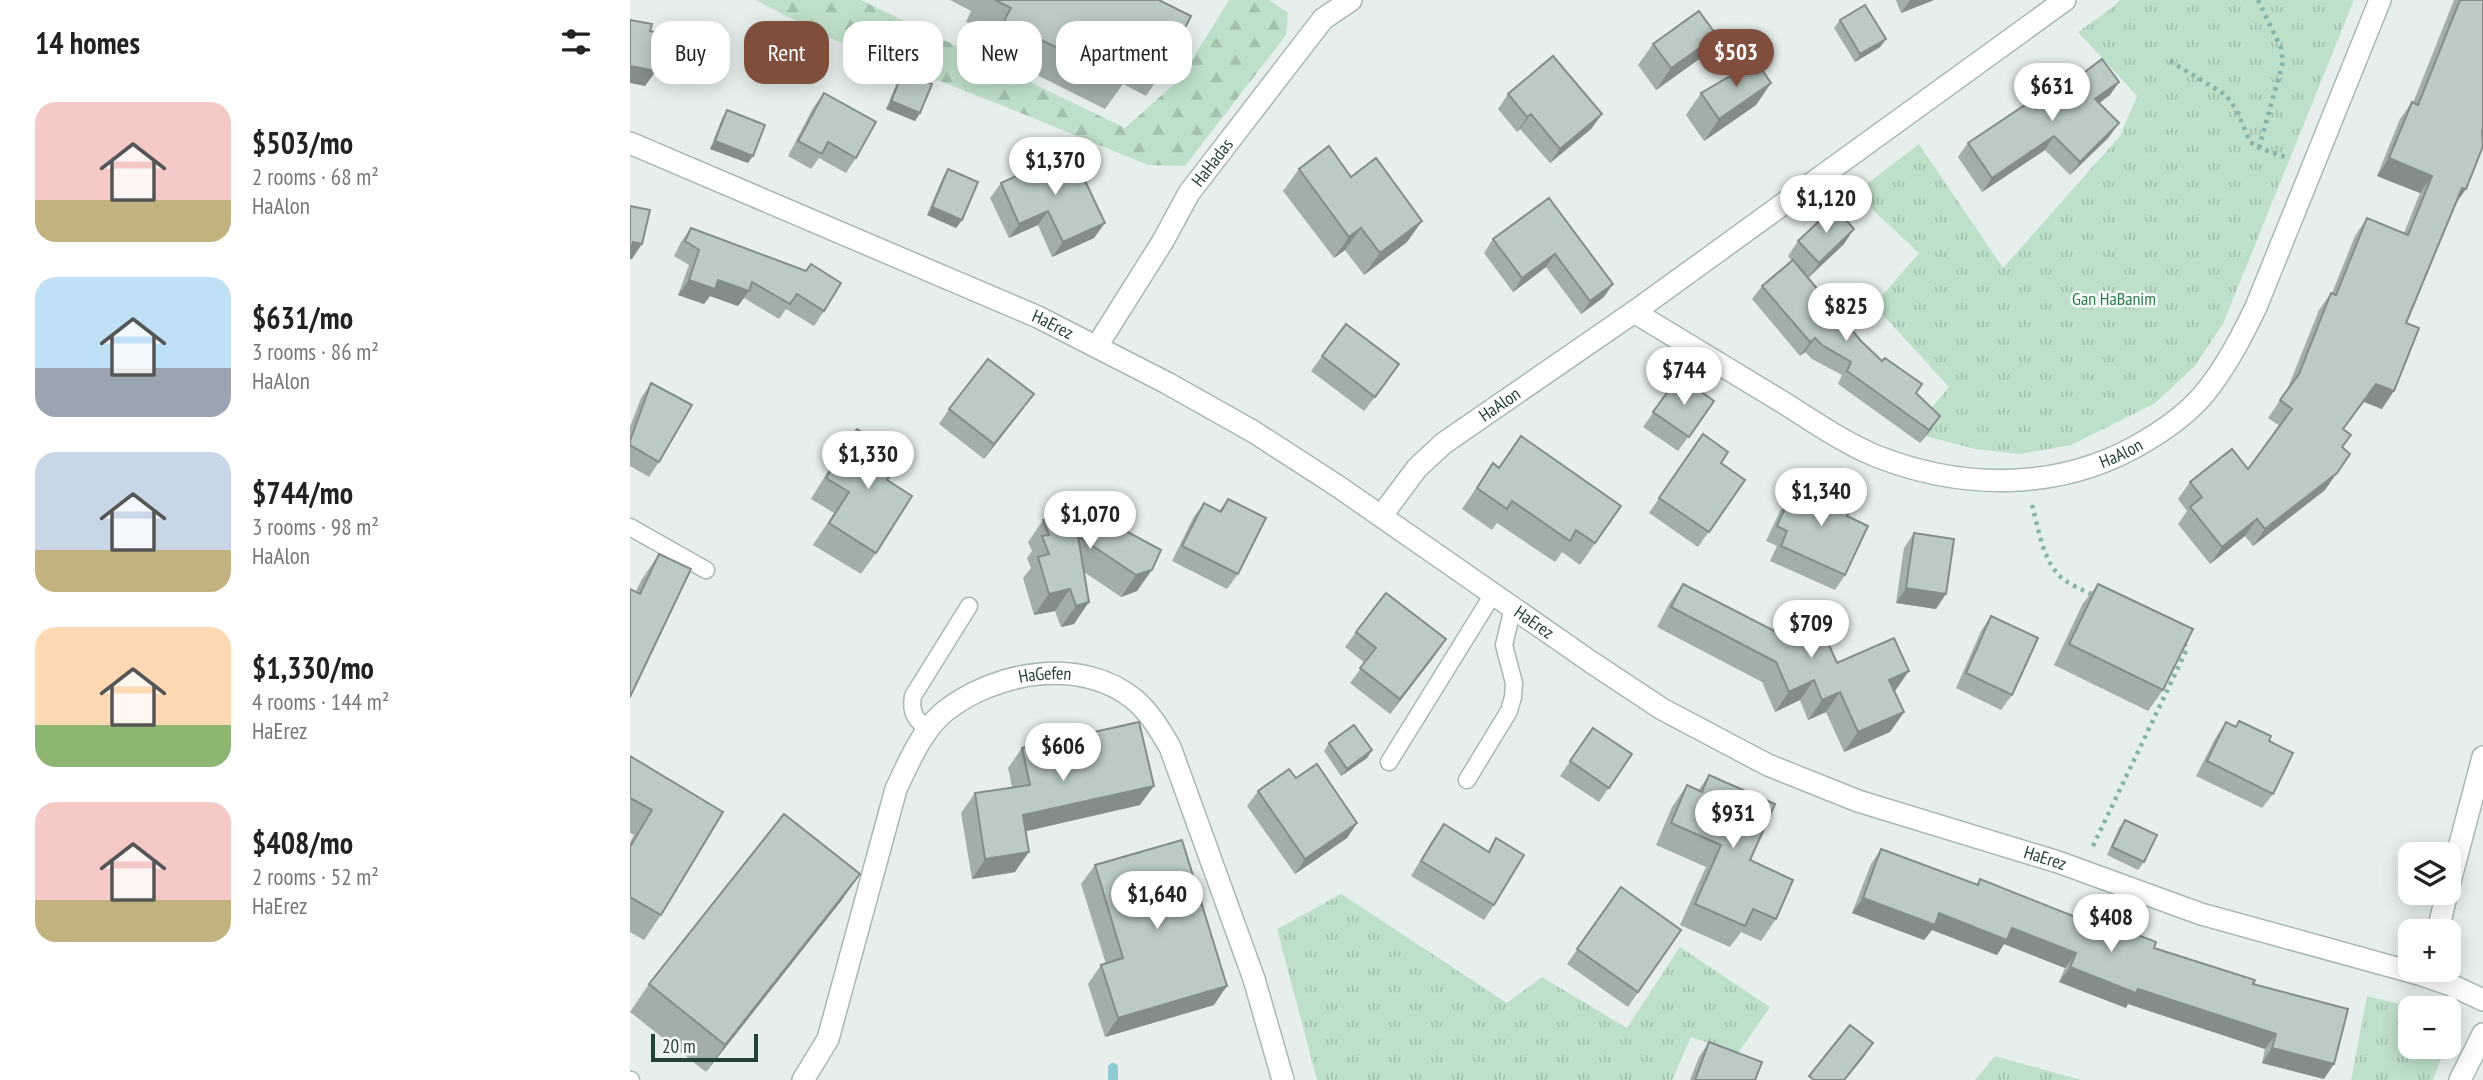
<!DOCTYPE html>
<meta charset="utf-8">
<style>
:root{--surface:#fff;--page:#f2f2f2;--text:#222;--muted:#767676;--accent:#804e3d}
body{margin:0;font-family:"PT Sans Narrow",sans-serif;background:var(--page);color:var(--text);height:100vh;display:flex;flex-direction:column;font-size:26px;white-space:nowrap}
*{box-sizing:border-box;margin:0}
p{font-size:23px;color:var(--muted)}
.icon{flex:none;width:38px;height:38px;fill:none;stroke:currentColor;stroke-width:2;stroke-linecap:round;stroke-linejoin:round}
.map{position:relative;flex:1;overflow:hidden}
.panel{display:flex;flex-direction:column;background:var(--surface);width:630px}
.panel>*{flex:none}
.guide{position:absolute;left:21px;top:21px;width:665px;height:63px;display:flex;gap:14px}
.tools{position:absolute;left:1768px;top:842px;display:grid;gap:14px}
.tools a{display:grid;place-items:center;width:63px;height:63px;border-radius:14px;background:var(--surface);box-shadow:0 4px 18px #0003;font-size:35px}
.scale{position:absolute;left:21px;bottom:18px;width:107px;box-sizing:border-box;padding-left:7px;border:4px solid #24423a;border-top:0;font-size:19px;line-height:24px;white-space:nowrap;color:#24423a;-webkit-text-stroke:5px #f7fbf9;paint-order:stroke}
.price{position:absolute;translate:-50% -60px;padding:0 16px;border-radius:24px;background:#fff;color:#222;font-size:23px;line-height:46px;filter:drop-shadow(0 2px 4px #0008)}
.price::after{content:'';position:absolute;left:50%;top:42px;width:21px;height:16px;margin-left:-10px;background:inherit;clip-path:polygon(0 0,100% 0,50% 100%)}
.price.current{background:var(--accent);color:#fff}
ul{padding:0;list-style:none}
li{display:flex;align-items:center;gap:21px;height:175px;padding:0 35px}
li span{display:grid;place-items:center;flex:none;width:196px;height:140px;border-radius:21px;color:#555}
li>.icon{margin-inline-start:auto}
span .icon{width:84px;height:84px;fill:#fffc;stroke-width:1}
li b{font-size:30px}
h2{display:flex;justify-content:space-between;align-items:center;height:84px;padding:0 35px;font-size:30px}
.chip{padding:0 24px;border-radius:21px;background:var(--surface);box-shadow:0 4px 18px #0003;font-size:24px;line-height:63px}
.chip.current{background:var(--accent);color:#fff}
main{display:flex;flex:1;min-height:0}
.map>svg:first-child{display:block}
</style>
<main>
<section class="panel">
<h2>14 homes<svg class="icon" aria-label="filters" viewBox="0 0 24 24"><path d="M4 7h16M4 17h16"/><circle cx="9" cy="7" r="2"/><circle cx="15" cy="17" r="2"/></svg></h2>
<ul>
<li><span style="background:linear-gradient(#f6c9c9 70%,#c2b280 0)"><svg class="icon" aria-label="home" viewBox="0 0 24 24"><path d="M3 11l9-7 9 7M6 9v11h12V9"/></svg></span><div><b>$503/mo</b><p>2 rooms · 68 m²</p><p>HaAlon</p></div></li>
<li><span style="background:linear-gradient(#bfe0f5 65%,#9aa5b1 0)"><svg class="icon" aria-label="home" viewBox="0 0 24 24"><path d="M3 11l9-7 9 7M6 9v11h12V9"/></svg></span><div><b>$631/mo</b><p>3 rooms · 86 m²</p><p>HaAlon</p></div></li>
<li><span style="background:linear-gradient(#c9d6e8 70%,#c2b280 0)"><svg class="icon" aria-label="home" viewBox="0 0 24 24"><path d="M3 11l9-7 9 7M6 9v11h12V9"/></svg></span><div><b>$744/mo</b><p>3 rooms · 98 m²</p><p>HaAlon</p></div></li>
<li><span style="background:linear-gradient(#ffd9b3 70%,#8fb573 0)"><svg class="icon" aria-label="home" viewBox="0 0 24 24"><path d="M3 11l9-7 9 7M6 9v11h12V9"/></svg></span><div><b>$1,330/mo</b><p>4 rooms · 144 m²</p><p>HaErez</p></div></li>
<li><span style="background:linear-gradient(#f6c9c9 70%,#c2b280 0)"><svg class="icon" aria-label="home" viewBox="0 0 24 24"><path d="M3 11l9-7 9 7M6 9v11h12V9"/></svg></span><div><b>$408/mo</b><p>2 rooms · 52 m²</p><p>HaErez</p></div></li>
</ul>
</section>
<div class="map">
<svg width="1853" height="1080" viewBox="0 0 1853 1080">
<defs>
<pattern id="grass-tufts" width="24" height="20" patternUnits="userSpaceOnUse" patternTransform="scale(1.75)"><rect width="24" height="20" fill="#bfe0c8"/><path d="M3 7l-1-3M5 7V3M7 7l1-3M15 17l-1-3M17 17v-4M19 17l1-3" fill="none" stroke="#a4c1ad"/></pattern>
<pattern id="forest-firs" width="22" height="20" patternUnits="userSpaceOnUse" patternTransform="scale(1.75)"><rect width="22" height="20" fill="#bfe0c8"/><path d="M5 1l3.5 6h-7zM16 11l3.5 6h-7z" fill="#a4c1ad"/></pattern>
</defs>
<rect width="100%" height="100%" fill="#e6efeb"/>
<g fill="url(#grass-tufts)">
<polygon points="1490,0 1724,0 1593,324 1564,367 1524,404 1441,445 1390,454 1345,449 1281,432 1319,387 1244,305 1289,253 1225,193 1289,144 1373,268 1490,136 1507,96 1448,32 1483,7"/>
<polygon points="711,894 877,1003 912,977 997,1028 1050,947 1140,1007 1108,1053 1061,1037 1042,1080 687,1080 647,929"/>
<polygon points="1737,996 1785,1008 1780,1008 1780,1046 1815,1047 1803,1080 1721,1080"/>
<polygon points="1365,1056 1451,1080 1345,1080"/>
</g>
<polygon fill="url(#forest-firs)" points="125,0 231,0 495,128 550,79 599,0 639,0 658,13 656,35 555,166 518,165 371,105 207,41"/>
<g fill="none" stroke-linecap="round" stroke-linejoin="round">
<polyline stroke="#8ec9d4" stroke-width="10" points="483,1068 483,1080"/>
<g stroke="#a8b8b2" stroke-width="19">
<g id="service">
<polyline points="0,527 76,570"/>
<path d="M298,731C286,719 280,714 283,696L339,606"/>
<polyline points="759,762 863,594"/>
<polyline points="837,780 879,711 883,697 884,683 874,645 883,607"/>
<polyline points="0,1080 1,1080"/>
</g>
</g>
<g stroke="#a8b8b2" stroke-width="24">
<g id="minor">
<path id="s1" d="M1004,312C1054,342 1104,373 1154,403C1183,421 1214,443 1246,456C1335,491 1434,491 1517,440C1537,428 1559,412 1574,394C1596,367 1611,338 1626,307L1750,0"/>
<path id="s2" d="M467,346L533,241L559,193L693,19L721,0"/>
<path id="s3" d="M752,515L787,468L814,443L1004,312L1435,0"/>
<polyline points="1818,889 1853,757"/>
<polyline points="1808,931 1817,892"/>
<path id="s4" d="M173,1080L198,1039L266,789C278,764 292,730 314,712C365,671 452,656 505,700C520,713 530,730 540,747L624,979L653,1080"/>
<polyline points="1830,1080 1853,1034"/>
</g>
</g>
<g stroke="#a8b8b2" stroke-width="24">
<g id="tertiary">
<path id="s5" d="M0,143L408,317L537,383L624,432L709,487L961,662L1032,709L1138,765L1228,801L1428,862L1571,914L1792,975L1821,985L1853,1000"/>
</g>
</g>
<g stroke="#86b3a5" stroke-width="4.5" stroke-dasharray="3.5 5" stroke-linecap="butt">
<polyline points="1628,0 1651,48 1653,62 1629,148"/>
<polyline points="1540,61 1596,95 1607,111 1620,142 1629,148 1658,158"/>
<path d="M1402,505C1408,526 1412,556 1427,573C1436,584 1452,589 1465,596"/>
<polyline points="1463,846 1557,649 1553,642"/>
</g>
<use href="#service" stroke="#fff" stroke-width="16"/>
<use href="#minor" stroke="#fff" stroke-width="21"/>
<use href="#tertiary" stroke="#fff" stroke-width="21"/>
</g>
<g fill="#a1aea9">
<polygon points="320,0 529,0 535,68 516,96 493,84 475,109 355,49 362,35 336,22 341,11"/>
<polygon points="1266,0 1304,0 1271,13"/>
<polygon points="1824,0 1853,0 1836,189 1825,204 1776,323 1752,409 1734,402 1713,430 1712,448 1695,490 1623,546 1615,536 1580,564 1548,524 1557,511 1548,499 1560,482 1618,469 1650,426 1638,418 1657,390 1689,310 1701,293 1702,293 1725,236 1737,218 1774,233 1790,193 1747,176 1770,119 1782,102 1783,103"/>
<polygon points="1210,20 1256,39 1250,47 1225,62 1204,28"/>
<polygon points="1023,44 1072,57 1026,90 1008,65"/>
<polygon points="273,72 290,113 285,121 256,109 268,80"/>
<polygon points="1141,83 1126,105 1074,141 1056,115 1071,93"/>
<polygon points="194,93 226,158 216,173 189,158 181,169 158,156 183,108"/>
<polygon points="878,94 972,114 961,129 920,163 890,129 887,132 868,109"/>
<polygon points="1480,95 1469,103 1479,137 1440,175 1415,150 1352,192 1328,157 1338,143 1406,109"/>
<polygon points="97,110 118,163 80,149 92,118"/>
<polygon points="318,169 332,220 326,228 297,215 313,177"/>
<polygon points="669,169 721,177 792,221 777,242 734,275 715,250 704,258 653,191"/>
<polygon points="371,183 464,238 422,257 408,225 379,238 360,198"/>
<polygon points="919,198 974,297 951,314 916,267 883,292 854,253 863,239"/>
<polygon points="61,228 194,311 184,326 156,309 149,319 114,298 108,306 80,296 74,304 48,295 59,265 44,256 51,242"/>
<polygon points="1168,241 1214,244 1178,278 1231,341 1310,416 1290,443 1208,384 1212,375 1182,359 1175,352 1170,356 1122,299 1132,286 1162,261 1158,256"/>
<polygon points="692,356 759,379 734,411 681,371"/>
<polygon points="1049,376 1084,401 1048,451 1013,427"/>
<polygon points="21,383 29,462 19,477 0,466 0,427 11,398"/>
<polygon points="404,394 354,459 309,424 319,409"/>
<polygon points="227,429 257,480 246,553 231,574 183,545 204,513 181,499 211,450"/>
<polygon points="1073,434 1091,463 1115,480 1068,547 1019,513"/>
<polygon points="863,463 869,468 991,506 950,565 932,552 925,562 867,523 862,530 832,509"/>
<polygon points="1167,481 1217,516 1215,575 1205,590 1140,561 1147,546 1136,541 1157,496"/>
<polygon points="598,499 608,574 597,589 542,561 563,518 574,503 589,511"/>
<polygon points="413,520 446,522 492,529 531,550 507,591 491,597 454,572 444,624 431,627 425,611 404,615 393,578 401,568 397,558 402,551 398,542"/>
<polygon points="1284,533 1306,609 1266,603 1274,548"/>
<polygon points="29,554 0,697 6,591 12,579"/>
<polygon points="1053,584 1264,692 1274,712 1260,732 1214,752 1196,712 1178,720 1170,700 1145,712 1132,682 1027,627 1039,604"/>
<polygon points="1468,584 1533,690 1518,711 1424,665 1452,605"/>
<polygon points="1361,616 1382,695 1371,710 1326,688 1351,631"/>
<polygon points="726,632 806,654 760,714 720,683 735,663 715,647"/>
<polygon points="1609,721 1639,741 1643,794 1632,808 1566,776 1586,737 1596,722 1605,726"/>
<polygon points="963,728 1002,754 969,802 930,776"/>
<polygon points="699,743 742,750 737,758 711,776 694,751"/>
<polygon points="392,748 510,805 396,831 385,872 342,879 331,813 345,793 382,787 378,768"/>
<polygon points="0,756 93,812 31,915 14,940 0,932 0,842 4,835 0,833"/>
<polygon points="1079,775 1120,860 1146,919 1131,941 1111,932 1100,947 1050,925 1076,867 1026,845 1042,807 1057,785 1068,791"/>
<polygon points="666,778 727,823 717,838 665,874 617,806 628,791"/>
<polygon points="1495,820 1514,862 1508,870 1477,855 1489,828"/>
<polygon points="814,824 858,851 866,838 864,905 854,920 781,876 803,839"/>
<polygon points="1251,849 1346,885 1350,879 1457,921 1460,916 1524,948 1623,984 1694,1079 1632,1063 1635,1049 1498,1004 1496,1008 1429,982 1435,968 1374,944 1367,955 1302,930 1294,940 1222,913 1241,864"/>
<polygon points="465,865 584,1005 475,1037 458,984 471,965 476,964 451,884"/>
<polygon points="230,874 211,901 76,1072 0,1012 19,984"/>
<polygon points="991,887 1051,930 998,1007 937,964"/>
<polygon points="1079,1042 1125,1080 1060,1080 1069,1057"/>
</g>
<g fill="#838d89">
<polygon points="1280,0 1304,0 1271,13"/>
<polygon points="1087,36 1072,57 1026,90 1041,68"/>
<polygon points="1256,39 1250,47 1225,62 1230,54"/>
<polygon points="0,66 26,71 15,86 0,83"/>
<polygon points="1489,82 1480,95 1456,113 1465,99"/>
<polygon points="1141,83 1126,105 1074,141 1089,119"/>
<polygon points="261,101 290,113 285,121 256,109"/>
<polygon points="901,114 890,129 887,132 897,117"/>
<polygon points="972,114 961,129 920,163 930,149"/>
<polygon points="1489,123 1479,137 1440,175 1450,162"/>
<polygon points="1424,136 1415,150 1352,192 1362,178"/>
<polygon points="85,141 123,156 118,163 80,149"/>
<polygon points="1759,158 1802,176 1790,193 1747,176"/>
<polygon points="1832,188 1836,189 1823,207"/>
<polygon points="302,207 332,220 326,228 297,215"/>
<polygon points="418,211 408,225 379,238 389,224"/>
<polygon points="792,221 777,242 734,275 750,253"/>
<polygon points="475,223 464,238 422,257 433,242"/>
<polygon points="731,228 715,250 704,258 719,237"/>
<polygon points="1224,229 1214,244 1178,278 1189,263"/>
<polygon points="3,242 12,244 2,259 0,259 0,246"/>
<polygon points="925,254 916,267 883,292 892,278"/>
<polygon points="59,280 88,280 119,291 108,306 80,296 74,304 48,295"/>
<polygon points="983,284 974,297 951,314 960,301"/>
<polygon points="1185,338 1175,352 1170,356 1180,342"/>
<polygon points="1746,384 1764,391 1752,409 1734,402"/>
<polygon points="404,394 393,409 354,459 364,444"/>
<polygon points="1310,416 1301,430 1290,443 1299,430"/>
<polygon points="1720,454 1695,490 1623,546 1635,529"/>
<polygon points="1627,519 1615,536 1580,564 1592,547"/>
<polygon points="522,570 507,591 491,597 506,575"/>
<polygon points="1276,588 1316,594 1306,609 1266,603"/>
<polygon points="440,589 425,611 404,615 419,594"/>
<polygon points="459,602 444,624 431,627 446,606"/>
<polygon points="816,639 806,654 760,714 770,699"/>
<polygon points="1279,671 1265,691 1259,680"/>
<polygon points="1184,680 1170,700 1145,712 1159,692"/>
<polygon points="1210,692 1196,712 1178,720 1192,700"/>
<polygon points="1274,712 1260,732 1214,752 1228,732"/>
<polygon points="742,750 737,758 711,776 717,769"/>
<polygon points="524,786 510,805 379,835 393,815"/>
<polygon points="727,823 717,838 665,874 675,859"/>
<polygon points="399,852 385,872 342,879 355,859"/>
<polygon points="230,874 211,901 76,1072 95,1045"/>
<polygon points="1233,898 1382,928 1446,953 1435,968 1374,944 1367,955 1302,930 1294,940 1222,913"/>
<polygon points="1440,967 1508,989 1646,1034 1635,1049 1498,1004 1496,1008 1429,982"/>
<polygon points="597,986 584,1005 475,1037 488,1018"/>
<polygon points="1243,1043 1233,1058 1215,1080 1214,1080"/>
<polygon points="1642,1048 1704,1064 1694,1079 1632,1063"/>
</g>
<g fill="#bbcac4" stroke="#838d89" stroke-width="2">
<polygon points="365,0 529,0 561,16 535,68 508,55 494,82 374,21 381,8"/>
<polygon points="1830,0 1853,0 1853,128 1852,131 1853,146 1836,189 1832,188 1776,323 1789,328 1764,391 1746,384 1713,429 1721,435 1712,447 1720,454 1707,473 1635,529 1627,519 1592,547 1560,507 1572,497 1560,482 1602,449 1618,469 1662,409 1650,400 1669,374 1701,293 1706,295 1737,218 1778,235 1802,176 1759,158 1782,102 1788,105"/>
<polygon points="1235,5 1256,39 1230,54 1210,20"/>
<polygon points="1069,11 1087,36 1041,68 1023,44"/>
<polygon points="0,20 22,24 20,31 34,34 26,71 0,66"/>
<polygon points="923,56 972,114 930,149 901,114 897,117 878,94"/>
<polygon points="1472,59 1489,82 1465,99 1489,123 1450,162 1424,136 1362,178 1338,143 1401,101 1406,109"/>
<polygon points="1126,61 1141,83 1089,119 1071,93"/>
<polygon points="273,72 302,84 290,113 261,101"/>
<polygon points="194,93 246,122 226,158 198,142 192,154 168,141"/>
<polygon points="97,110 135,125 123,156 85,141"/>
<polygon points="699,146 721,177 746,158 792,221 750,253 731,228 719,237 669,169"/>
<polygon points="441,151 475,223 433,242 418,211 389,224 371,183"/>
<polygon points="318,169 348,182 332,220 302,207"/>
<polygon points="919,198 983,284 960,301 925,254 892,278 863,239"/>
<polygon points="0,206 20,210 12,244 3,242 0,255"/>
<polygon points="1204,207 1224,229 1189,263 1168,241"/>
<polygon points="61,228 176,271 181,264 211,283 194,311 167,294 160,304 122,282 119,291 88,280 85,289 59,280 69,250 55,241"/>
<polygon points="1163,260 1231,341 1252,361 1255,358 1292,384 1286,393 1310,416 1299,430 1217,371 1221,362 1192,345 1185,338 1180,342 1132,286"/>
<polygon points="716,324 769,364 745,397 692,356"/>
<polygon points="358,359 404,394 364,444 319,409"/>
<polygon points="1049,376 1084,401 1059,437 1023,412"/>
<polygon points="21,383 62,405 29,462 0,445 0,441"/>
<polygon points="227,429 272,457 257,480 282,496 246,553 199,523 219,492 196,478"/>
<polygon points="1073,434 1098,452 1091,463 1115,480 1079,532 1029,498"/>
<polygon points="891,436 991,506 965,543 946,530 940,541 882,501 877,509 847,488 863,463 869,468"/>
<polygon points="1167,481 1222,506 1217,516 1238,526 1215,575 1151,546 1157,531 1147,526"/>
<polygon points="598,499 636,518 608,574 552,546 574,503 591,512"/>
<polygon points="444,512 446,522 491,513 492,529 531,550 522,570 506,575 448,536 459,602 446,606 440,589 419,594 408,557 419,554 412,536 419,535 413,520"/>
<polygon points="1284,533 1324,539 1316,594 1276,588"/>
<polygon points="29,554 61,569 0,697 0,589 10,594"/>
<polygon points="1053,584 1162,640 1191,627 1207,663 1264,638 1279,671 1259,680 1274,712 1228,732 1210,692 1192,700 1184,680 1159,692 1146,662 1041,607"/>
<polygon points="1468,584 1563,629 1533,690 1439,644"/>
<polygon points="756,593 816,639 770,699 730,668 746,648 726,632"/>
<polygon points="1361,616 1408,638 1382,695 1336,673"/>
<polygon points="1609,721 1641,736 1639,741 1663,753 1643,794 1577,761 1596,722 1606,727"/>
<polygon points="509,722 524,786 393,815 399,852 355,859 345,793 400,785 392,748"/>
<polygon points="724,725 742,750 717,769 699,743"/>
<polygon points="963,728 1002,754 979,788 940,761"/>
<polygon points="0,756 93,812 31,915 0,897 0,847 22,810 0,798"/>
<polygon points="687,764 727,823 675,859 628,791 659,769 666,778"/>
<polygon points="1079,775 1145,804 1120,860 1163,880 1146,919 1123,909 1115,926 1065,904 1091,845 1041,823 1057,785 1072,792"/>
<polygon points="154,814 230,874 95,1045 19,984"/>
<polygon points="1495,820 1527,835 1514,862 1482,847"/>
<polygon points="814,824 859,852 866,838 894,855 864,905 791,861"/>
<polygon points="552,840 597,986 488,1018 471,965 493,958 465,865"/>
<polygon points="1251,849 1348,885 1350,879 1458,922 1460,916 1526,942 1524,948 1625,980 1623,984 1718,1009 1704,1064 1642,1048 1646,1034 1508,989 1506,993 1440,967 1446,953 1382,928 1377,940 1309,913 1305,925 1233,898"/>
<polygon points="991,887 1051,930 1008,992 947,949"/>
<polygon points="1220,1025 1243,1043 1214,1080 1184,1080 1179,1076"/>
<polygon points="1079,1042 1132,1062 1125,1080 1065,1080"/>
</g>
<g text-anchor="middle" stroke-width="5" stroke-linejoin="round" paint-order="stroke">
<g font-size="18" fill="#24423a" stroke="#f7fbf9">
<text dy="6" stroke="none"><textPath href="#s2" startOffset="217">HaHadas</textPath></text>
<text dy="6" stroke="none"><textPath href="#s5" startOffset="460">HaErez</textPath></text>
<text dy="6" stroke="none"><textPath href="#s3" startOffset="163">HaAlon</textPath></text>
<text dy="6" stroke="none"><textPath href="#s1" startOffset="534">HaAlon</textPath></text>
<text dy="6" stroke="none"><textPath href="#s5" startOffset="1027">HaErez</textPath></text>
<text dy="6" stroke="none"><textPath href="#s4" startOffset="508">HaGefen</textPath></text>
<text dy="6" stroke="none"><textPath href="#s5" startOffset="1594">HaErez</textPath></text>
</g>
<g font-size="18" fill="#2d7a4b" stroke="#f7fbf9">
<text x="1484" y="305">Gan HaBanim</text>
</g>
</g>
</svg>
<div class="tools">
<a><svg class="icon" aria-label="layers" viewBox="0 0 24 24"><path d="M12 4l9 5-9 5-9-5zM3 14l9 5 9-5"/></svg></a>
<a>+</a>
<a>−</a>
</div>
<div class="scale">20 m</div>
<b class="price current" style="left:1106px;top:89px">$503</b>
<b class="price" style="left:1422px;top:123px">$631</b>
<b class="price" style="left:425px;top:197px">$1,370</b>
<b class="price" style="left:1196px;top:235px">$1,120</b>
<b class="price" style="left:1216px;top:343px">$825</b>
<b class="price" style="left:1054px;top:407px">$744</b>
<b class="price" style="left:238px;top:491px">$1,330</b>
<b class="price" style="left:1191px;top:528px">$1,340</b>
<b class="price" style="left:460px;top:551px">$1,070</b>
<b class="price" style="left:1181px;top:660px">$709</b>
<b class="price" style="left:433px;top:783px">$606</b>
<b class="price" style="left:1103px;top:850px">$931</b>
<b class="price" style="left:527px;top:931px">$1,640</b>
<b class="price" style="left:1481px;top:954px">$408</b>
<div class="guide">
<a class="chip">Buy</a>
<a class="chip current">Rent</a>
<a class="chip">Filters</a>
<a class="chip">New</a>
<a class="chip">Apartment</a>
</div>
</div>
</main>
